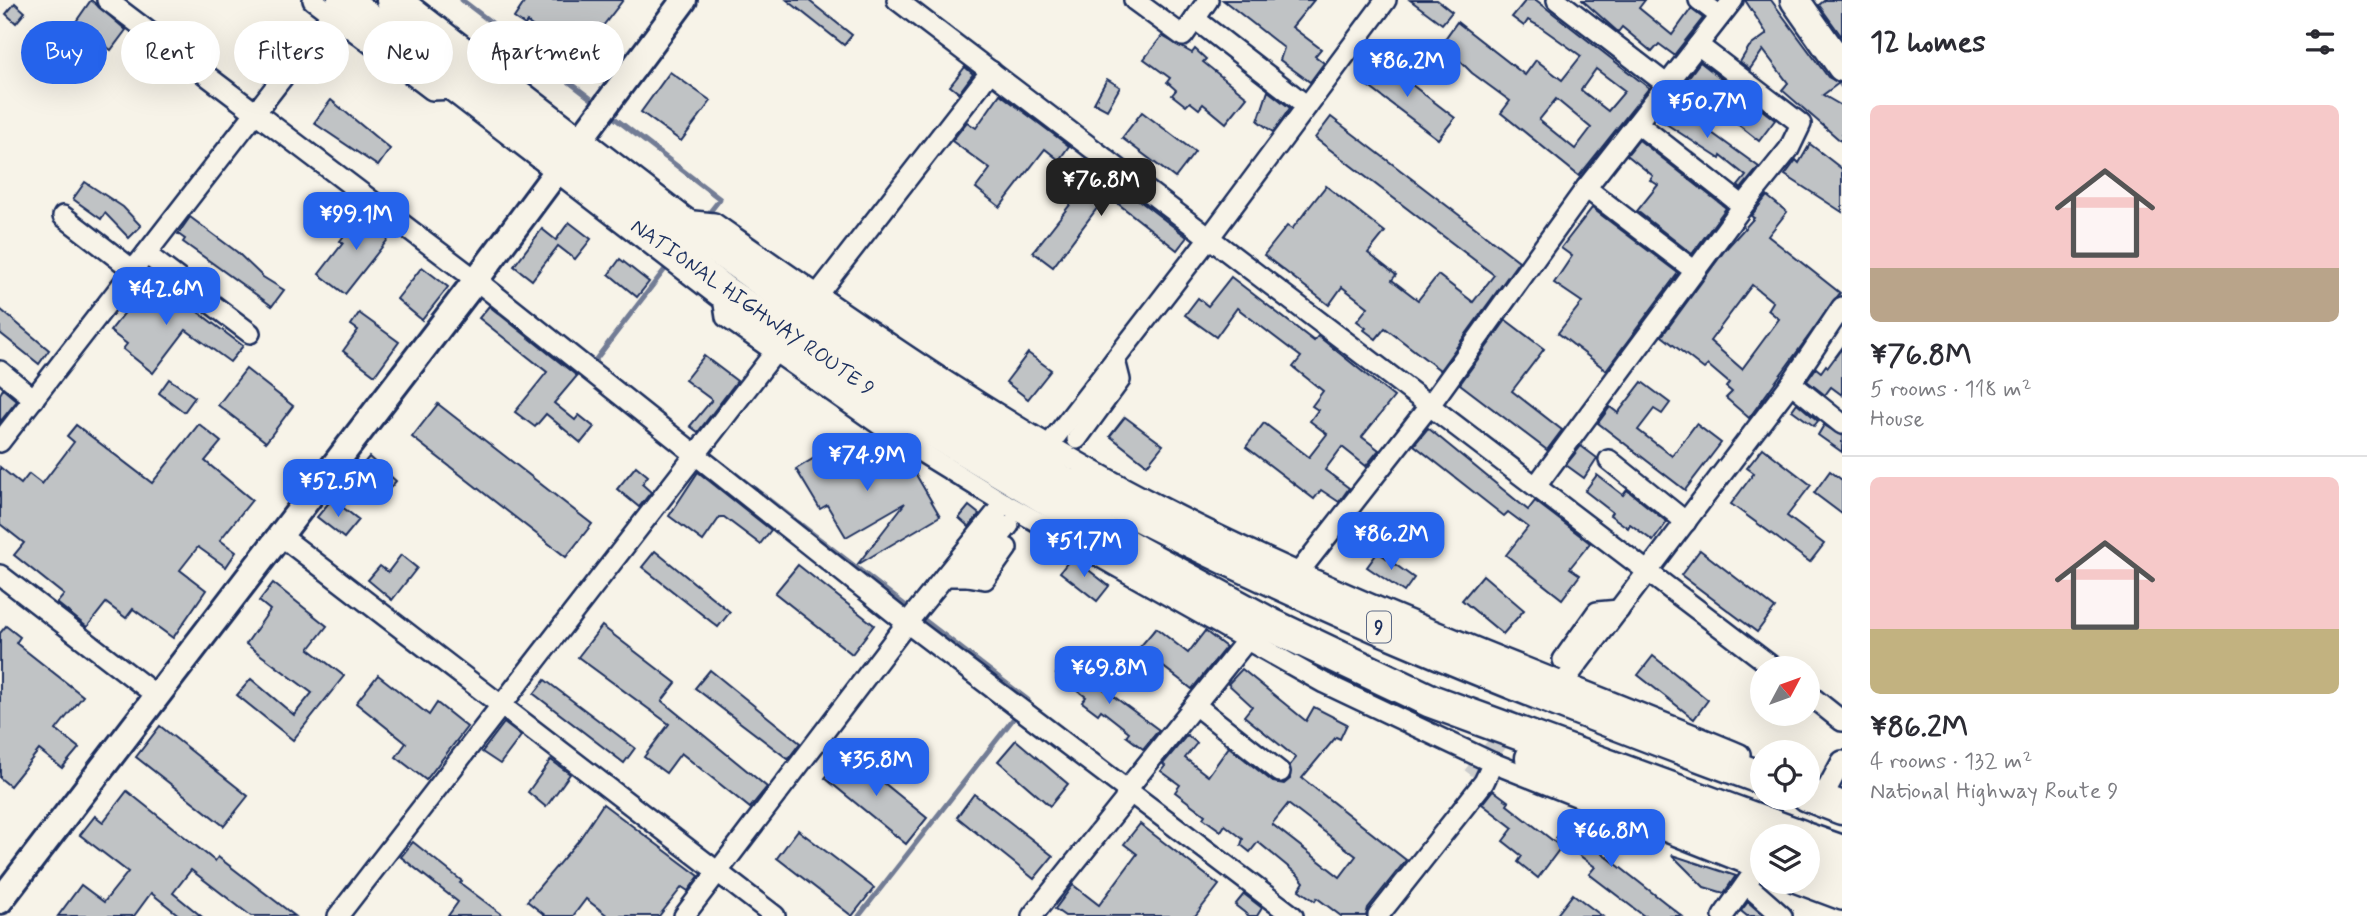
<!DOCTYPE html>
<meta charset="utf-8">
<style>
:root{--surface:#fff;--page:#f2f2f3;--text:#2b2b33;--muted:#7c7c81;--line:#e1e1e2;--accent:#2563eb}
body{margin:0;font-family:Mynerve,sans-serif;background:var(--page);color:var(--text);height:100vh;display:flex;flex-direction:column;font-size:26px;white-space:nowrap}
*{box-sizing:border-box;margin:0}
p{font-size:23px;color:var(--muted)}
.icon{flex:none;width:38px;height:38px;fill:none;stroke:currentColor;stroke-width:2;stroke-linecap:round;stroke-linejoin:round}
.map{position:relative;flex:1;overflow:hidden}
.drawer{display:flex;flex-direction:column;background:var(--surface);width:525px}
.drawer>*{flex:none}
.banner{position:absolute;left:21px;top:21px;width:665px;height:63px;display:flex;gap:14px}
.needle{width:46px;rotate:49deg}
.fabs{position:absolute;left:1750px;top:656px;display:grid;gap:14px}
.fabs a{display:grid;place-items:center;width:70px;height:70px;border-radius:50%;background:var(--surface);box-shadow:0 7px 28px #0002;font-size:35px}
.price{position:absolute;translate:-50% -60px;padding:0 16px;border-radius:14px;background:var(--accent);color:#fff;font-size:23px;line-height:46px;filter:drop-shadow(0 2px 4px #0008)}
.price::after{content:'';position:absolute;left:50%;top:42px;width:21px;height:16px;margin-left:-10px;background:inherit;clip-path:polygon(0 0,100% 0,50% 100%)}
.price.active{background:#222;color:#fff}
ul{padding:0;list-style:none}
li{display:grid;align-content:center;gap:14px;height:371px;padding:0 28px}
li+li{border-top:2px solid var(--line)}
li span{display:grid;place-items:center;height:217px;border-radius:10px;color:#555}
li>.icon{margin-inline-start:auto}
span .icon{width:126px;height:126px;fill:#fffc;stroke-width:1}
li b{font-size:30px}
h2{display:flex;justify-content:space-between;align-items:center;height:84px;padding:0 28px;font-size:30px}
.chip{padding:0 24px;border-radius:32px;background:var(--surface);box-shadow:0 7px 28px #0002;font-size:24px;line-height:63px}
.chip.active{background:var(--accent);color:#fff}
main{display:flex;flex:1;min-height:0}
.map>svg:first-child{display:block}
</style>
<main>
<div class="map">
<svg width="1842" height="916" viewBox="0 0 1842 916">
<rect width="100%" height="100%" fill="#f7f3e8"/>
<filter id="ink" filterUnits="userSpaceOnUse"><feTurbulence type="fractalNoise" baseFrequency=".0143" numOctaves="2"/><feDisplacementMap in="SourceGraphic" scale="14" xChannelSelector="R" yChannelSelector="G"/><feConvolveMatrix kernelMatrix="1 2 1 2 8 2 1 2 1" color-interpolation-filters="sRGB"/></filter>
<g filter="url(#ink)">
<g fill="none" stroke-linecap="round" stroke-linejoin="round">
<g stroke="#727c95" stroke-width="5">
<polyline points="462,0 598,104"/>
<polyline points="1834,74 1842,86"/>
<polyline points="608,113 720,199 705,218"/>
<polyline points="597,367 593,363 669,264"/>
<polyline points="721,463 1028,700 859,916"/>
</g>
</g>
<g fill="#c0c3c5" stroke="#1b2f5e" stroke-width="2" fill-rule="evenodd">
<polygon points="91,0 126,30 111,50 75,23"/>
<polygon points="526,0 623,0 589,44 615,64 602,81 527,22 525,25 514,18"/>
<polygon points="787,0 808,0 852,35 844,45"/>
<polygon points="1223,0 1314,0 1292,27 1321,49 1315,56 1324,63 1310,82 1280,60 1284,48"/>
<polygon points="1410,0 1437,0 1452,12 1442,24"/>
<path d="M1526,0H1536L1649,88L1579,176L1501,113L1510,101L1472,73L1442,43L1457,22L1525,75L1536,60L1562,80L1581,56L1539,26L1528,20L1524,26L1512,17ZM1596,69L1625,91L1608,111L1581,90ZM1556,99L1591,128L1575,149L1539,120Z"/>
<polygon points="1582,0 1645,0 1639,8 1672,35 1691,9 1703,18 1674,55 1659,44 1652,52 1622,27 1618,32"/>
<polygon points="1745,0 1771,0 1828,77 1839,83 1823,95 1842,106 1842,142 1782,90 1788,83 1763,50 1750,69 1740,62 1749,47 1767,34"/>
<polygon points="1825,0 1842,0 1842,37 1819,5"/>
<polygon points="15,3 25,12 16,23 6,14"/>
<polygon points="1162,36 1192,53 1195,49 1206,59 1203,62 1247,97 1226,123 1203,104 1199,109 1190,102 1186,106 1172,95 1176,90 1167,82 1170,78 1144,59"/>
<polygon points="1377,58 1455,118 1438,139 1360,80"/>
<polygon points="1700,62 1775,120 1759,141 1685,82"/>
<polygon points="965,67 973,74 959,93 950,86"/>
<polygon points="670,72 711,101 681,141 641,112"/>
<polygon points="1107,79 1120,87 1107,110 1094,103"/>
<polygon points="1268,91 1290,108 1273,132 1258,121"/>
<polygon points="1000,94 1069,146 1059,160 1045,149 1000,207 976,188 990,169 952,141 967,122 976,128"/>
<polygon points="331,100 390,149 378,166 314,123"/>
<polygon points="1669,102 1759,167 1741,189 1738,186 1746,176 1721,156 1720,159 1657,118"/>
<polygon points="1142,112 1195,152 1175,178 1122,138"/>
<polygon points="1331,117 1519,261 1440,370 1385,328 1376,339 1364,330 1366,328 1357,321 1368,307 1342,287 1329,305 1264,255 1287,226 1292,229 1326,186 1385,232 1368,253 1396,275 1392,280 1418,300 1438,275 1473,302 1494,275 1315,138"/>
<polygon points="1639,140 1726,208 1692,254 1637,211 1658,185 1650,180 1653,176 1627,155"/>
<polygon points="1810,144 1842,169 1842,212 1785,175 1796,160 1799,163"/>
<polygon points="1098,169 1187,237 1177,250 1107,195 1053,267 1033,252"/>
<polygon points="85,182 123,207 141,226 129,238 105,213 101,219 73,199"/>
<path d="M1767,196L1787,212L1768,236L1840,293L1749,418L1726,398L1732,392L1726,387L1729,383L1708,365L1704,369L1662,336L1725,250L1754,218L1751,216ZM1752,285L1773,302L1768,310L1779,319L1742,369L1710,341Z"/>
<polygon points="1592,208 1678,273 1606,370 1558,333 1582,302 1554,283 1572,256 1561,248"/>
<polygon points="364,211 393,233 345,294 319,274 343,243 340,241"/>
<polygon points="190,217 237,252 263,277 284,290 272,306 183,242 185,239 178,234"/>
<polygon points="569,222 591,239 575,259 558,246 532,280 514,266 542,229 556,240"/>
<polygon points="620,259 649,282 637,297 609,274"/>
<polygon points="422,267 448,287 422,320 397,299"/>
<polygon points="149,275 243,346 230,362 186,330 153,373 123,349 127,344 110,331 139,295 135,292"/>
<polygon points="1231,277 1314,341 1318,336 1394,397 1362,437 1379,450 1366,466 1342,447 1325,470 1349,488 1339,502 1321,490 1314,499 1246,447 1264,423 1309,457 1327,434 1310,421 1318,410 1312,406 1323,391 1293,367 1301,357 1237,308 1216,337 1185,315 1198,298 1208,306"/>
<polygon points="489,306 577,376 554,403 575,420 579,415 594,427 581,443 546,414 535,427 515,412 547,372 479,318"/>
<polygon points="0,309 49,350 39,364 0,333"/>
<polygon points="359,313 399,342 375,375 343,351 358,330 351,325"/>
<polygon points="1506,320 1544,349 1512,391 1562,430 1547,450 1460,384"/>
<polygon points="1842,348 1842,395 1831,387 1825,395 1807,381 1816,368 1821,372 1826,365 1828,367"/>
<polygon points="1028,353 1051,370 1028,399 1006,382"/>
<polygon points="704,356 737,381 698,432 690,426 712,400 685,380"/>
<polygon points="246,369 293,406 266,442 218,405"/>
<polygon points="169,379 195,397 184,412 159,393"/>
<polygon points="1642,382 1670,403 1662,414 1654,409 1638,430 1672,456 1696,424 1721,443 1685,490 1598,423 1610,407 1618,413"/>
<polygon points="3,389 17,401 0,422 0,394"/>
<polygon points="1797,403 1818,421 1814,426 1792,410"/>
<polygon points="438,404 592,524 566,557 412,437"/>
<polygon points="1125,417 1163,445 1147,465 1110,436"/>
<polygon points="199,424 221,442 205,461 252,500 220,540 236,552 226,567 198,547 180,570 206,590 173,638 133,609 126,618 106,603 87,627 57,603 64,595 14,555 24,543 0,524 0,467 21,484 29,474 42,484 74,442 67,436 76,425 152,483"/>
<polygon points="1824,425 1842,436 1842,452 1818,435"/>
<polygon points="1428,428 1528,510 1535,501 1590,543 1570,568 1580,575 1562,599 1506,555 1528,527 1508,512 1504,516 1414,445"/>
<polygon points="851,436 859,450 871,442 892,477 911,466 940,516 857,565 905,503 846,537 827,505 820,509 796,469"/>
<polygon points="1581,446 1597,458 1584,478 1566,465"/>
<polygon points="1763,448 1811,485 1787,516 1824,544 1810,562 1731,504 1754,473 1747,468"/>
<polygon points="369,457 396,481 380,500 352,477"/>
<polygon points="636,466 648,476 642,484 651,492 639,507 617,489"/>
<polygon points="1830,471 1842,480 1842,514 1814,493"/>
<polygon points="698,472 771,530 760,544 724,517 720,517 703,541 669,516"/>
<polygon points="1597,475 1623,495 1627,490 1667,522 1653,541 1630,524 1628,528 1610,515 1612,512 1585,491"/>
<polygon points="332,499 359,520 344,538 317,517"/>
<polygon points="969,506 979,514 969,527 959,518"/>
<polygon points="1700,550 1775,608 1757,632 1681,575"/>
<polygon points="655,551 730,612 718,627 642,567"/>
<polygon points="1378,552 1414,578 1404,592 1367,567"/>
<polygon points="401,555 417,568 392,600 368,580 380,566 388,572"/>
<polygon points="1072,557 1109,586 1097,601 1060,572"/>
<polygon points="798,565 874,625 852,654 775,593"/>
<polygon points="1483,575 1524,610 1503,634 1462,600"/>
<polygon points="273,583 327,626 309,649 344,676 293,740 237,695 251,679 294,715 312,693 246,644 270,610 259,601"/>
<polygon points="6,626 20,637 16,643 83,696 56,730 79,748 62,768 39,750 10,786 0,778 0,633"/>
<polygon points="602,626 676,683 662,701 767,787 750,808 681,753 666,773 644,757 669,724 578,657"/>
<polygon points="1156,628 1188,653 1205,631 1226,647 1192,689 1139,648"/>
<polygon points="1653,656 1708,700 1694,719 1638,675"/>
<polygon points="1066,661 1159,730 1143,749 1126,736 1129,732 1101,710 1098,714 1082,702 1086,697 1056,674"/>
<path d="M1242,669L1306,721L1314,707L1347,724L1340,739L1336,737L1302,778L1406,860L1368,908L1366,916H1341L1317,898L1315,901L1299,890L1304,882L1298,875L1258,842L1250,852L1241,845L1243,839L1225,825L1221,831L1203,818L1205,815L1175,792L1180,785L1161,771L1165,766L1163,764L1187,735L1197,743L1185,758L1208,776L1229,747L1273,782L1284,784L1290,779V765L1296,758L1244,716L1252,706L1228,684ZM1288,804L1356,856L1340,877L1272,824Z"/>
<polygon points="710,670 800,743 788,759 695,688"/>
<polygon points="378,675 429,715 437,703 467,727 426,780 396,757 406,743 356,703"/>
<polygon points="545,680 635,748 624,763 534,694"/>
<polygon points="504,723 521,736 500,764 482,752"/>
<polygon points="160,726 248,796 224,826 136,757"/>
<polygon points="1016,740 1068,784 1050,806 998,761"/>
<polygon points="846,752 927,818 906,844 825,778"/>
<polygon points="551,760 570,774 546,807 528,792"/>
<polygon points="1493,790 1509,802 1507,805 1561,847 1538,878 1518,862 1522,856 1503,841 1513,828 1482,804"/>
<polygon points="127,791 215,861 218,857 295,916 251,916 191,870 173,893 201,916 180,916 151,893 134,916 58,916 81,885 104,902 128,872 80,835 95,816 103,822"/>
<polygon points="974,794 1053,856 1034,879 957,817"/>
<polygon points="603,804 699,876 688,891 682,887 659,916 608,916 586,899 573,916 546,916 527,901 579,840"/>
<polygon points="1575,813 1606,836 1597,849 1682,916 1644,916 1589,874 1595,867 1556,838"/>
<polygon points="1140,824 1219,885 1195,916 1065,916 1055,909 1073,885 1099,905 1137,854 1124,844"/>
<polygon points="798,830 874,888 852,916 777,858"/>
<polygon points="413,842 462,881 460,883 504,916 448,916 458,902 401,857"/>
<polygon points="1672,855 1736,876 1735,877 1724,893 1704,887"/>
<polygon points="1244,894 1262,908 1257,916 1249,916 1235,905"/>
<polygon points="1573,894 1602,916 1556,916"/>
<polygon points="1748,902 1764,916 1747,916 1741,911"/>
</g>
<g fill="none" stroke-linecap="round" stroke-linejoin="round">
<polyline stroke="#cbcccc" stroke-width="19" stroke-dasharray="19 10" stroke-linecap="butt" points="1472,776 1563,660"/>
<g stroke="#1b2f5e" stroke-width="24">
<g id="minor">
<polyline points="107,0 476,280 907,623 1293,916"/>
<polyline points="313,0 432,90 458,89"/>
<polyline points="897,0 1774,668"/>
<polyline points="1134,0 1183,36 1195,19"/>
<polyline points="1208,0 1195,19 1307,106"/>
<polyline points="1557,0 1666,84"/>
<polyline points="1699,0 1720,16"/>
<polyline points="1637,123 1743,206"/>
<polyline points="1586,188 1687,265"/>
<polyline points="63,216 133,270"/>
<path d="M683,220L714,223C859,324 1004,427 1161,507C1348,603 1547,674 1740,754"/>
<polyline points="146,254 250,333"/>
<polyline points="722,291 726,317 900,439 1004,503 1324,683 1493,763 1762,870"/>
<polyline points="817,295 991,71"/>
<polyline points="0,371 34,399"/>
<polyline points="1791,383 1842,424"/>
<polyline points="1077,439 1120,380 1115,360"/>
<polyline points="0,442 332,14"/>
<polyline points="1049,445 1209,238 1386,0"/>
<polyline points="1609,460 1686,522"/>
<polyline points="1536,486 1743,206 1789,149 1801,124 1698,45"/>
<polyline points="281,536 775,916"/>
<polyline points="1299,572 1430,405 1586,188 1733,0"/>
<polyline points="0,575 157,696"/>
<polyline points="945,576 968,576 1009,525"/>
<polyline points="968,576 985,579 1007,548"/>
<polyline points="1563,660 1597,612 1619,610"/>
<polyline points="1563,683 1791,383 1842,307"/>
<polyline points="1808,694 1842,721"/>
<polyline points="1195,705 1280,772"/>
<polyline points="1828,787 1842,761"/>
<polyline points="1794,882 1842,900"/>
<polyline points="1747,885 1782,916"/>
<polyline points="338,916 775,352"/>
<polyline points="684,916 907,623 1004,503"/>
<polyline points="1032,916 1124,801 1128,788 1247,640"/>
<polyline points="1378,916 1484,782 1493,763"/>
<polyline points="1723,916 1757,868"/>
</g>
</g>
<g stroke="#1b2f5e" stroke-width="30">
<polyline id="tertiary" points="0,901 476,280 684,0"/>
</g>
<g stroke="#1b2f5e" stroke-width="33">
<polyline id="secondary" points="1795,0 1842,67"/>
</g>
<g stroke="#1b2f5e" stroke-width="37">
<g id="trunk">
<polyline points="344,0 722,291 909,416 1137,552 1273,626 1431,701 1800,836"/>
<polyline points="393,0 678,220 882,365 1096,504"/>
<path d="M1081,485C1299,601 1531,693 1762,778"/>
<polyline points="1532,758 1762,847"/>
<polyline points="1808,795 1842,808"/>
<polyline points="1808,840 1842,852"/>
<polyline points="1808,864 1842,877"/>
</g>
</g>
<use href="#minor" stroke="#f7f3e8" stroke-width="19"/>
<use href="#tertiary" stroke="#f7f3e8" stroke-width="24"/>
<use href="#secondary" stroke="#f7f3e8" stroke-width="28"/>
<use href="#trunk" stroke="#f7f3e8" stroke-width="32"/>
</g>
</g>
<g text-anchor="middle" stroke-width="5" stroke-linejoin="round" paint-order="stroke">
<rect fill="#f7f3e8" stroke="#5d6a87" stroke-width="2" x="1367" y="611.5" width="24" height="31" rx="5"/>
<g font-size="19" font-weight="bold" fill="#1b2f5e">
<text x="1379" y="634">9</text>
</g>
<g font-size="21" fill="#1b2f5e" stroke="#f7f3e8">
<text transform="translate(753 307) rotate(35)" y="7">NATIONAL HIGHWAY ROUTE 9</text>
</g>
</g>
</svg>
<div class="fabs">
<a><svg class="needle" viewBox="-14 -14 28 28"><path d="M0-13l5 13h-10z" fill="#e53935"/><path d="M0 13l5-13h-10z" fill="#7c7c81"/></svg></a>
<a><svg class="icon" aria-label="locate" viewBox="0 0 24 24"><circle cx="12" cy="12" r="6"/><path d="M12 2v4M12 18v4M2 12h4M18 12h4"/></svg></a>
<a><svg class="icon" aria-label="layers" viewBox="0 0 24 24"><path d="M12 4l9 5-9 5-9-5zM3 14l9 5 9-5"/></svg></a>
</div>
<b class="price" style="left:1407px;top:99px">¥86.2M</b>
<b class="price" style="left:1707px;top:140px">¥50.7M</b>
<b class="price active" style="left:1101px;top:218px">¥76.8M</b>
<b class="price" style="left:356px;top:252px">¥99.1M</b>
<b class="price" style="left:166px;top:327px">¥42.6M</b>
<b class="price" style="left:867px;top:493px">¥74.9M</b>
<b class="price" style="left:338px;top:519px">¥52.5M</b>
<b class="price" style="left:1391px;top:572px">¥86.2M</b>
<b class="price" style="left:1084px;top:579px">¥51.7M</b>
<b class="price" style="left:1109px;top:706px">¥69.8M</b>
<b class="price" style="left:876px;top:798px">¥35.8M</b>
<b class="price" style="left:1611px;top:869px">¥66.8M</b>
<div class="banner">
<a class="chip active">Buy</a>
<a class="chip">Rent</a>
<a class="chip">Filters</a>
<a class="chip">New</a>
<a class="chip">Apartment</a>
</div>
</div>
<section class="drawer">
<h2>12 homes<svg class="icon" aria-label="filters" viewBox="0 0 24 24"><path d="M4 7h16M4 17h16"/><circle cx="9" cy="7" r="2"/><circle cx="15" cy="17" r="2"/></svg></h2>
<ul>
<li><span style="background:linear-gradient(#f6c9c9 75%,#b9a48a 0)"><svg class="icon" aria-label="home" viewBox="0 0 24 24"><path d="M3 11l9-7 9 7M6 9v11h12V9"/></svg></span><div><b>¥76.8M</b><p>5 rooms · 118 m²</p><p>House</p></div></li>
<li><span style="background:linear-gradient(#f6c9c9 70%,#c2b280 0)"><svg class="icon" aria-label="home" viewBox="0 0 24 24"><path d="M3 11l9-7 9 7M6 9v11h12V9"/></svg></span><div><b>¥86.2M</b><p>4 rooms · 132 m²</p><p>National Highway Route 9</p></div></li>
</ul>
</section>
</main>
